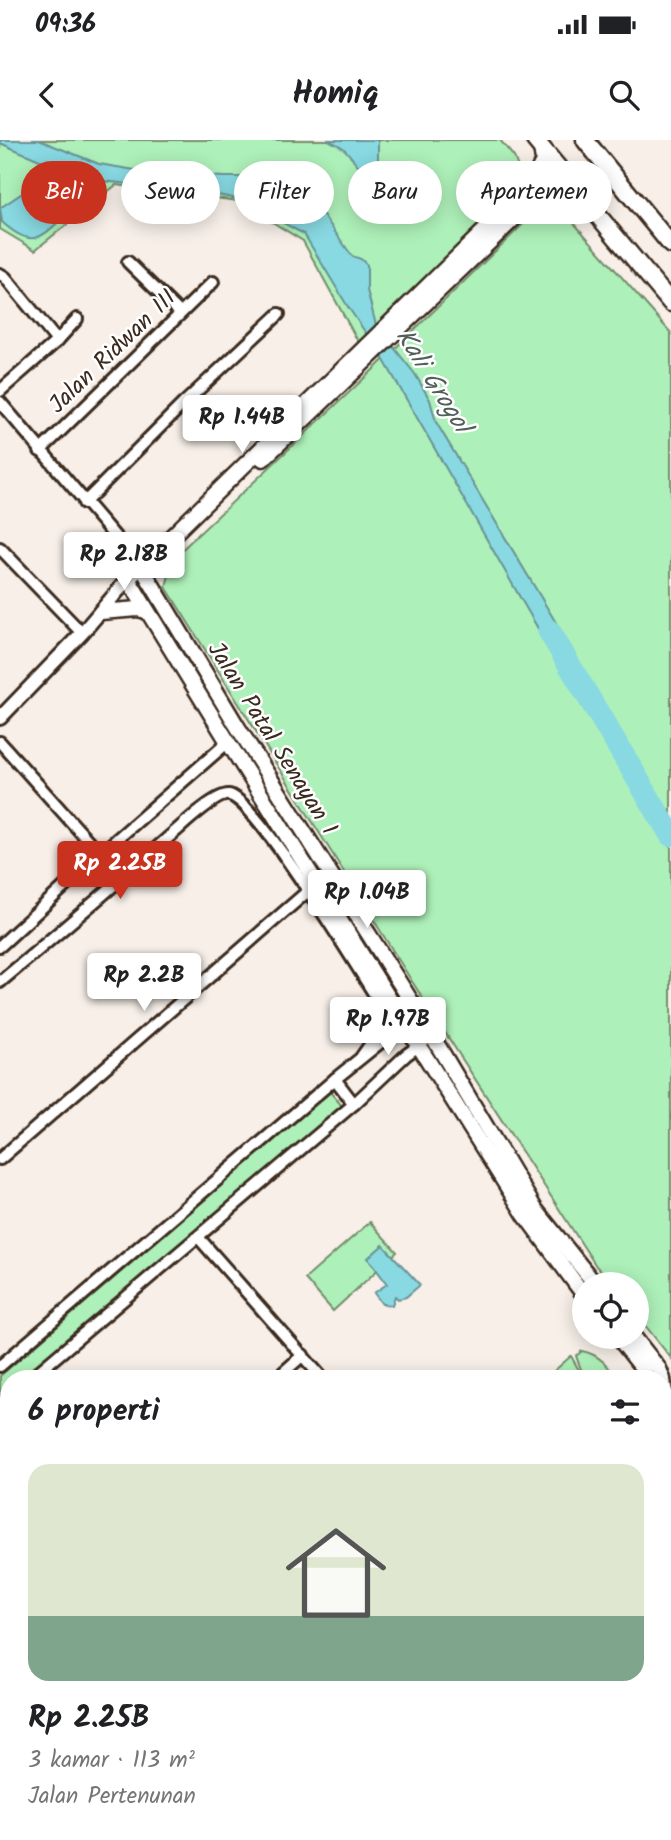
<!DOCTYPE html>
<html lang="id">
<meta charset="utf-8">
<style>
:root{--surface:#fff;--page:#f2f2f2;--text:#202124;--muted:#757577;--accent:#c8321e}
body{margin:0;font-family:Kalam,sans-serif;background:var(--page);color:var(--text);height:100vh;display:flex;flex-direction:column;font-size:26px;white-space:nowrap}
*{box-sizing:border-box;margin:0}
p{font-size:23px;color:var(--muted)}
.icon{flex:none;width:38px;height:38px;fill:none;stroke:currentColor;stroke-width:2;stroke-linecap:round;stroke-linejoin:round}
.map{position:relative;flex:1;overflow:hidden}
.drawer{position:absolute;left:0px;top:1230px;width:672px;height:471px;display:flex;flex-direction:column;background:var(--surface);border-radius:28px 28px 0 0;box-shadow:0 4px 18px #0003}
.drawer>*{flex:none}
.hud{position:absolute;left:21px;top:21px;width:630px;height:63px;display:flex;gap:14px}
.buttons{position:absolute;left:572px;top:1132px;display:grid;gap:14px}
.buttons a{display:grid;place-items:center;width:77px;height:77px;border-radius:50%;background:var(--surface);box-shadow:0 4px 18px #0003;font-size:35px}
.price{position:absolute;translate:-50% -60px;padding:0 16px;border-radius:7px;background:#fff;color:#222;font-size:23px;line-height:46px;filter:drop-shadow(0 2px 4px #0008)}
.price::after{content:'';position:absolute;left:50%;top:42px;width:21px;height:16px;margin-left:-10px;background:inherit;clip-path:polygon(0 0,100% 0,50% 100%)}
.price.active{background:var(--accent);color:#fff}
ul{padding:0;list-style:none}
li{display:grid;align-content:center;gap:14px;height:371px;padding:0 28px}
li span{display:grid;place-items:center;height:217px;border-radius:21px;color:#555}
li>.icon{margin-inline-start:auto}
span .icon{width:126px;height:126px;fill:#fffc;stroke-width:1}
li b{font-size:30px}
h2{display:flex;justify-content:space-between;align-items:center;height:84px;padding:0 28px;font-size:30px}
.pill{padding:0 24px;border-radius:32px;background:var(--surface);box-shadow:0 4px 18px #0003;font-size:24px;line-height:63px}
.pill.active{background:var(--accent);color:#fff}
.status{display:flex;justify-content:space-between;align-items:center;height:49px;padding:0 35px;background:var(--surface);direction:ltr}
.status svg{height:19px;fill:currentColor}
header{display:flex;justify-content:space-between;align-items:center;height:91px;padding:0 28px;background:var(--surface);font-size:32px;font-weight:800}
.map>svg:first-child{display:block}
</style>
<div class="status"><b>09:36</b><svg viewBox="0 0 49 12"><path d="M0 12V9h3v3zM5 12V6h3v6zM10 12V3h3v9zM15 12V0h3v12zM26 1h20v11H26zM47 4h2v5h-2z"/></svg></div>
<header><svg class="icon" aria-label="back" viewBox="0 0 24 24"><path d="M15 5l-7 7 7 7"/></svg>Homiq<svg class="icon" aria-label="search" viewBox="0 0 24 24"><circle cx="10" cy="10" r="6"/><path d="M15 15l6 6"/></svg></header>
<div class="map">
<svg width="671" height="1700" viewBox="0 0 671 1700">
<rect width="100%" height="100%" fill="#f7efe8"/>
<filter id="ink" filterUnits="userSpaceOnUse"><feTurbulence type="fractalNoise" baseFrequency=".0143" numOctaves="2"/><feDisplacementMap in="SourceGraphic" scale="14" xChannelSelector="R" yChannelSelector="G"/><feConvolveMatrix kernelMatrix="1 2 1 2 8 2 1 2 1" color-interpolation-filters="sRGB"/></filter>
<g filter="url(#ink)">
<polygon fill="#eedccc" points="0,1519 9,1545 9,1692 58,1692 61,1700 0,1700"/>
<g fill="#aef0b9" stroke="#748d6c" stroke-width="2">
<polygon points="0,0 500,0 514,17 525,45 360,205 303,101 238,61 116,45 35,110 0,89"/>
<polygon points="551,57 671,193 671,1218 637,1175 637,1144 612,1144 596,1126 413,843 166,447 173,418 374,229"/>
<polygon points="330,952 343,967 25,1239 9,1239 9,1253 0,1260 0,1236"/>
<polygon points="370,1082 397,1112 333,1171 305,1139"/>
<path d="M582,1211C599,1214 608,1226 618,1239H578L582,1232L576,1216Z"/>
<polygon points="571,1216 580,1232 572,1239 545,1239"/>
<polygon points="671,1517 671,1552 663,1544 663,1525"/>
</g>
<g fill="#88d9e2" stroke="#699394" stroke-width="2">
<polygon points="0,0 39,0 99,24 141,31 223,37 280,37 291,40 316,65 352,116 361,119 367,125 367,150 376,185 415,234 430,260 436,282 573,511 556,520 381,215 348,167 304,94 238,59 203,52 84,39 0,3"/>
<path d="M328,0H378V23L376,32C357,33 356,20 344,9C340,5 333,3 328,0Z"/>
<path d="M55,40C67,48 72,55 72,70C43,94 36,113 2,82L0,68L39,42Z"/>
<polygon points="383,1105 420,1145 406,1157 398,1159 395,1156 392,1165 382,1164 374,1153 387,1144 368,1118"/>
</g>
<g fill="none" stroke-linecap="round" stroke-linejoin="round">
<polyline stroke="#88d9e2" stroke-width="23" points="549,491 671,695"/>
<g stroke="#3b2a1e" stroke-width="16">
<g id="minor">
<polyline points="128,122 180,173"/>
<polyline points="0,134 5,137 57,201"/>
<polyline points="0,251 57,201 77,179"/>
<polyline points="0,262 141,427"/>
<polyline points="40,311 213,142"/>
<polyline points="84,363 183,264 279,174"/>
<polyline points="0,408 82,493"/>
<polyline points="0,602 100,714"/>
<polyline points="0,806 100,714 228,602"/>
<path d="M0,842C60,792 119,741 177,690C186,682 218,653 229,655C255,658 366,841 386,873V882L362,916"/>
<polyline points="335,939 354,964"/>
<polyline points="0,1019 308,751"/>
<polyline points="198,1097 323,1239"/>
<polyline points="0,1226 335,939 418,872"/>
<polyline points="30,1239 354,964 406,915 432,896"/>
<polyline points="276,1239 303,1215"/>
<polyline points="0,1265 9,1257"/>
<polyline points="0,1373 9,1400"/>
<polyline points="663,1511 671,1503"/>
<polyline points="663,1619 671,1611"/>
<polyline points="663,1667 671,1675"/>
<polyline points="102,1692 104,1700"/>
<polyline points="445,1692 453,1700"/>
<polyline points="189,1700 198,1692"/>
<polyline points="479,1700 486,1692"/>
</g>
</g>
<g stroke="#3b2a1e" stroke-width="18">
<polyline id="tertiary" points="0,578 82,493 128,439"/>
</g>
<g stroke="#3b2a1e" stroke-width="19">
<g id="secondary">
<polyline points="541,7 543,21 531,45 128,439 228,602 525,1075 584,1155"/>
<polyline points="263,319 546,48 560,43 571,43"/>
<polyline points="155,423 145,433 237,586 418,872 535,1069 595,1144"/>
<polyline points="101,472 138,469 146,471"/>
<polyline points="618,1197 643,1229 648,1239"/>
<polyline points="634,1197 659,1229 663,1239"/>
<polyline points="663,1240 665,1252 663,1263"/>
<polyline points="236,1700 244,1692"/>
</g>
</g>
<g stroke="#3b2a1e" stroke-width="21">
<g id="primary">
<polyline points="535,0 671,163"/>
<polyline points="585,0 671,105"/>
</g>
</g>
<g stroke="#3b2a1e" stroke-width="23">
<g id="trunk">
<polyline points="215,1700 223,1692"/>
<polyline points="258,1700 265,1692"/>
</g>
</g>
<use href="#minor" stroke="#fff" stroke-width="10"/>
<use href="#tertiary" stroke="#fff" stroke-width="12"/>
<use href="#secondary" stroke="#fff" stroke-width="14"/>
<use href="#primary" stroke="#fff" stroke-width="16"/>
<use href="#trunk" stroke="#fff" stroke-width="18"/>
</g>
</g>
<g text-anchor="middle" stroke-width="5" stroke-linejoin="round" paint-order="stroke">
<g font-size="24" fill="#3b2a1e" stroke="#fff">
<text transform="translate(112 211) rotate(-44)" y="8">Jalan Ridwan III</text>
<text transform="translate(273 598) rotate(58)" y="8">Jalan Patal Senayan I</text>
</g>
<g font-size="26" font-style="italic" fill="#525f59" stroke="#fff">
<text transform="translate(434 240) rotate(58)" y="9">Kali Grogol</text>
</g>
</g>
</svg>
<div class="buttons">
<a><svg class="icon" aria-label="locate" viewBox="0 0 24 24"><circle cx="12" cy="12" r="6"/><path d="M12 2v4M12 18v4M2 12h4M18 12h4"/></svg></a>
</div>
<b class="price" style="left:242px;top:315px">Rp 1.44B</b>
<b class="price" style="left:124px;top:452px">Rp 2.18B</b>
<b class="price active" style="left:120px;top:761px">Rp 2.25B</b>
<b class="price" style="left:367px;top:790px">Rp 1.04B</b>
<b class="price" style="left:144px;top:873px">Rp 2.2B</b>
<b class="price" style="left:388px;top:917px">Rp 1.97B</b>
<div class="hud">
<a class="pill active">Beli</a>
<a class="pill">Sewa</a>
<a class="pill">Filter</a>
<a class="pill">Baru</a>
<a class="pill">Apartemen</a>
</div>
<section class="drawer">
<h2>6 properti<svg class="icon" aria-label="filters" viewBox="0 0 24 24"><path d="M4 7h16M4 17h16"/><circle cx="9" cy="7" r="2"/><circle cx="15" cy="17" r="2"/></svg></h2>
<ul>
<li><span style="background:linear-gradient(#dfe7d0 70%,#7fa58c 0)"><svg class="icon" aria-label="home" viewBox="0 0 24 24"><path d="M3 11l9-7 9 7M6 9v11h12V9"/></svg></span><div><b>Rp 2.25B</b><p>3 kamar · 113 m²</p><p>Jalan Pertenunan</p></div></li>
</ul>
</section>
</div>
